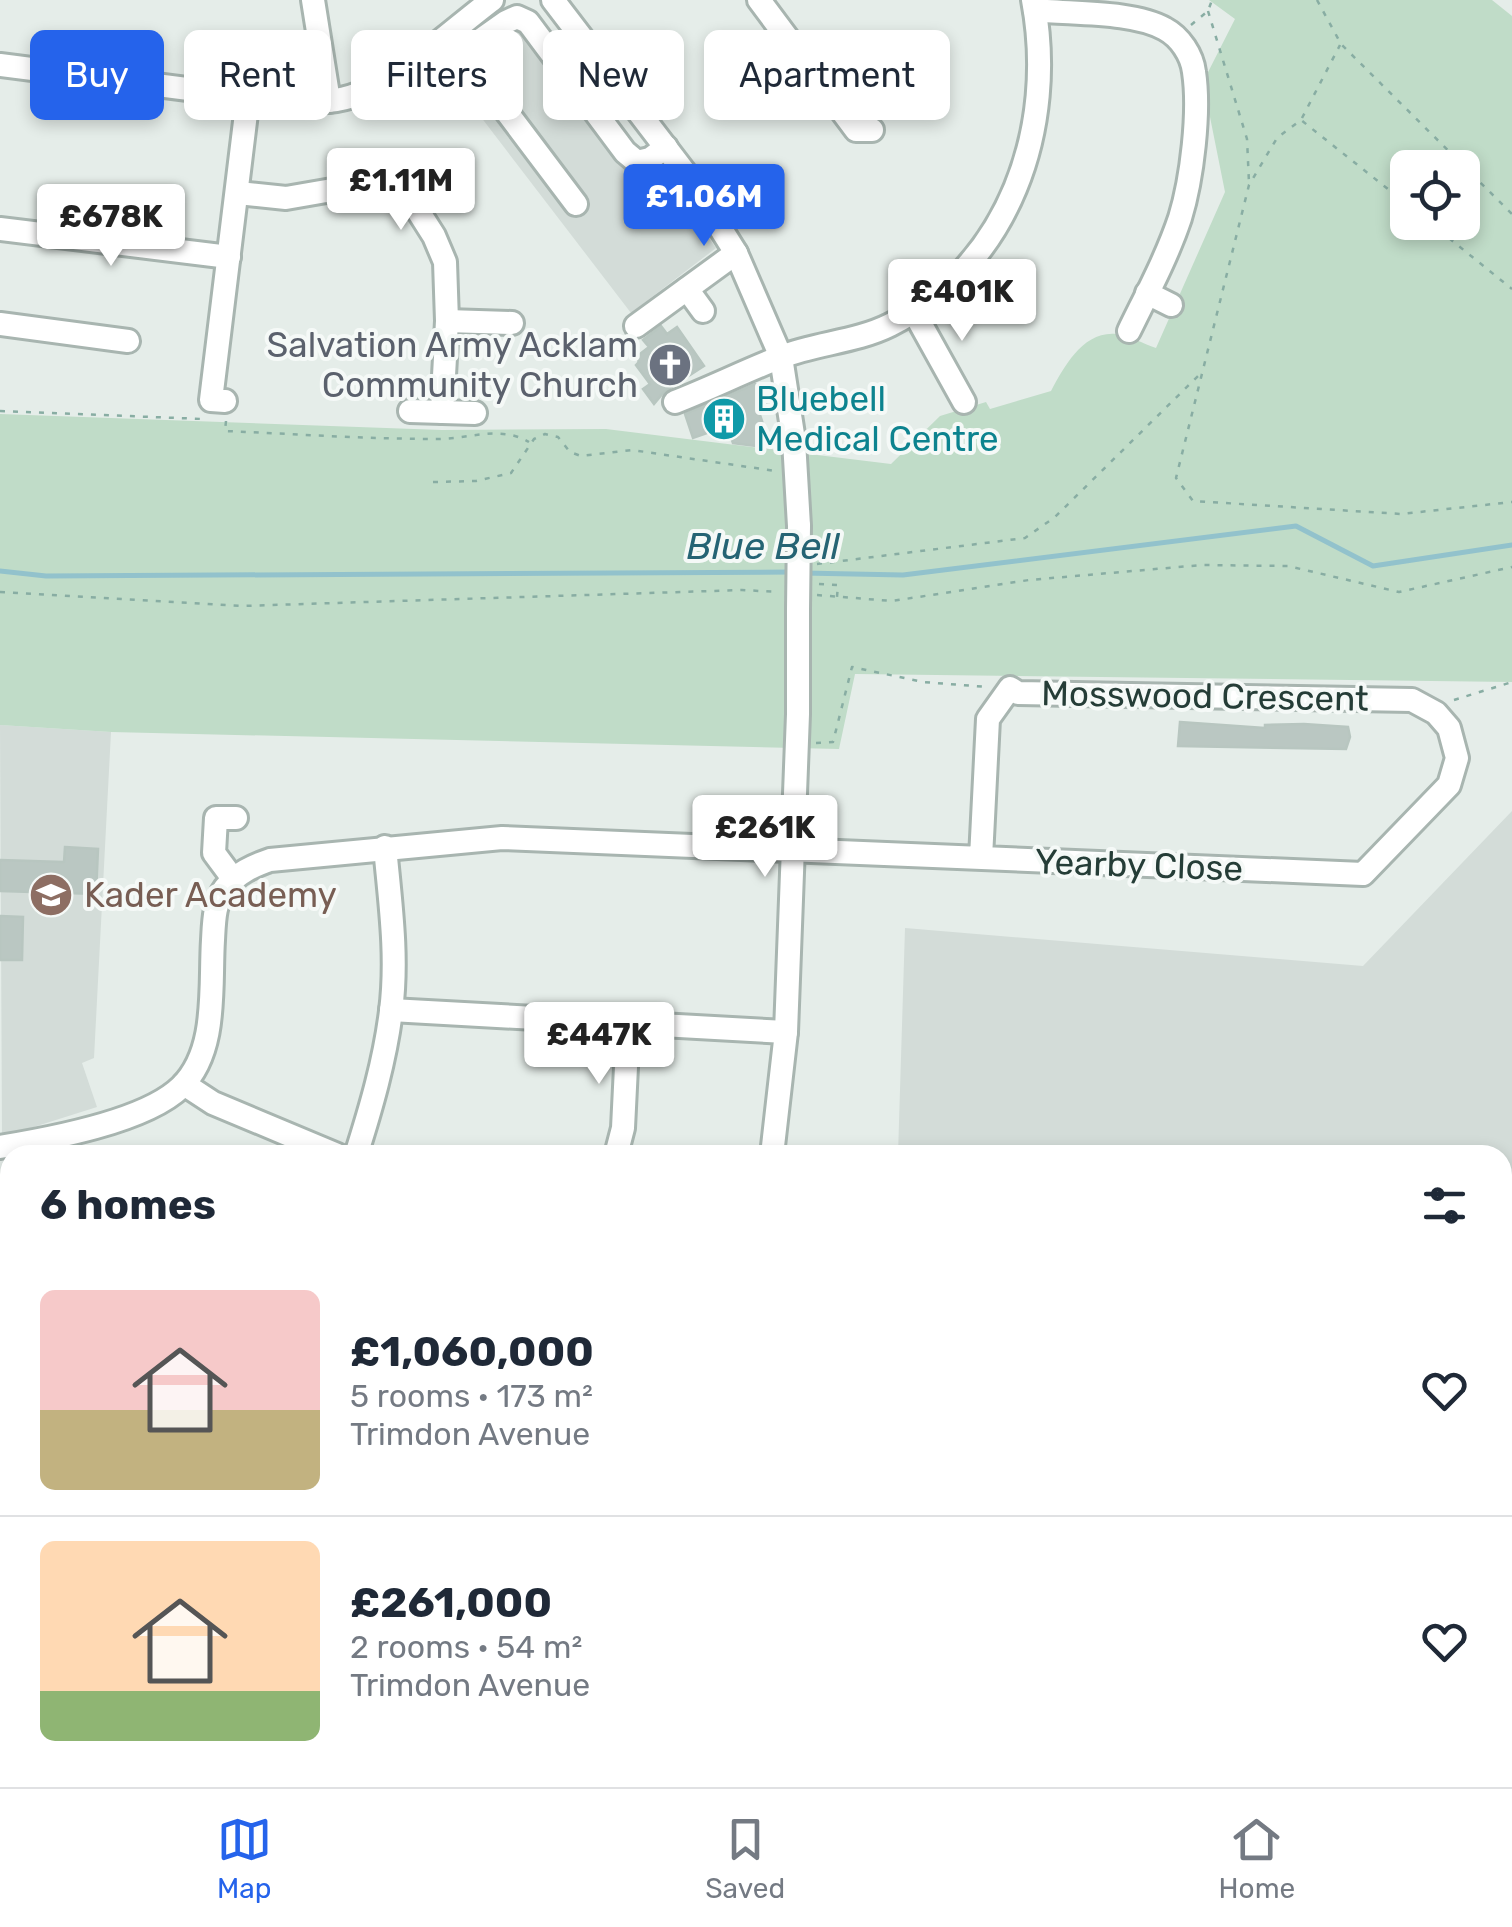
<!DOCTYPE html>
<meta charset="utf-8">
<style>
:root{--surface:#fff;--page:#f6f6f7;--text:#1f2937;--muted:#747a83;--line:#e0e1e3;--accent:#2563eb}
body{margin:0;font-family:Rubik,sans-serif;background:var(--page);color:var(--text);height:100vh;display:flex;flex-direction:column;font-size:38px;white-space:nowrap}
*{box-sizing:border-box;margin:0}
p{font-size:32px;color:var(--muted)}
.icon{flex:none;width:55px;height:55px;fill:none;stroke:currentColor;stroke-width:2;stroke-linecap:round;stroke-linejoin:round}
.map{position:relative;flex:1;overflow:hidden}
.details{position:absolute;left:0px;top:1145px;width:1512px;height:642px;display:flex;flex-direction:column;background:var(--surface);border-radius:30px 30px 0 0;box-shadow:0 5px 15px #0003}
.details>*{flex:none}
.banner{position:absolute;left:30px;top:30px;width:1000px;height:90px;display:flex;gap:20px}
.buttons{position:absolute;left:1390px;top:150px;display:grid;gap:20px}
.buttons a{display:grid;place-items:center;width:90px;height:90px;border-radius:15px;background:var(--surface);box-shadow:0 5px 15px #0003;font-size:50px}
.price{position:absolute;translate:-50% -85px;padding:0 22px;border-radius:10px;background:#fff;color:#222;font-size:32px;line-height:65px;filter:drop-shadow(0 2px 5px #0008)}
.price::after{content:'';position:absolute;left:50%;top:60px;width:30px;height:22px;margin-left:-15px;background:inherit;clip-path:polygon(0 0,100% 0,50% 100%)}
.price.current{background:var(--accent);color:#fff}
ul{padding:0;list-style:none}
li{display:flex;align-items:center;gap:30px;height:250px;padding:0 40px}
li+li{border-top:2px solid var(--line)}
li span{display:grid;place-items:center;flex:none;width:280px;height:200px;border-radius:15px;color:#555}
li>.icon{margin-inline-start:auto}
span .icon{width:120px;height:120px;fill:#fffc;stroke-width:1}
li b{font-size:42px}
h2{display:flex;justify-content:space-between;align-items:center;height:120px;padding:0 40px;font-size:42px}
.pill{padding:0 35px;border-radius:15px;background:var(--surface);box-shadow:0 5px 15px #0003;font-size:35px;line-height:90px}
.pill.current{background:var(--accent);color:#fff}
.tabs{display:flex;justify-content:space-around;align-items:center;height:140px;border-top:2px solid var(--line);background:var(--surface);font-size:28px;color:var(--muted)}
.tabs a{display:grid;justify-items:center;gap:5px}
.tabs .current{color:var(--accent)}
.map>svg:first-child{display:block}
</style>
<div class="map">
<svg width="1512" height="1787" viewBox="0 0 1512 1787">
<rect width="100%" height="100%" fill="#e5ede9"/>
<g fill="#d3dcd8">
<polygon points="532,11 653,167 657,164 716,248 631,313 438,61"/>
<polygon points="0,725 111,732 94,1058 82,1063 97,1107 2,1137"/>
<polygon points="1512,811 1512,1741 1502,1732 1502,1155 898,1155 905,928 1363,966"/>
</g>
<g fill="#c0dcc8" fill-rule="evenodd">
<path d="M1209,0H1492L1512,16V682L855,674L839,749L111,732L0,725V414L442,430L606,429L891,464L940,416L986,402L990,409L1051,391C1064,367 1083,331 1116,334C1129,335 1143,344 1156,348L1225,192L1203,82L1235,19ZM1408,168H1462V222H1408Z"/>
<polygon points="158,1778 287,1778 300,1787 147,1787"/>
</g>
<g fill="none" stroke-linecap="round" stroke-linejoin="round">
<g stroke="#92c2cc" stroke-width="5">
<polyline points="0,571 46,576 792,572"/>
<polyline points="803,573 903,575 1296,526 1373,566 1512,545"/>
</g>
</g>
<g fill="#bac7c2" stroke="#b8c6c0" stroke-width="2.5">
<polygon points="661,326 667,334 677,327 704,366 664,392 654,404 643,389 650,384 636,365 639,362 636,357 649,347 643,340"/>
<polygon points="755,384 764,386 769,397 760,415 771,448 733,443 727,426 693,438 685,414"/>
<polygon points="1180,722 1265,728 1265,725 1304,724 1348,727 1350,737 1346,749 1178,746"/>
<polygon points="65,847 98,849 96,894 0,891 0,860 64,862"/>
<polygon points="0,916 23,917 22,960 0,960"/>
</g>
<g fill="none" stroke-linecap="round" stroke-linejoin="round">
<g stroke="#a8b5b0" stroke-width="28">
<g id="minor">
<polyline points="313,0 329,101"/>
<polyline points="553,0 689,178 736,253 781,357 794,441 799,526"/>
<polyline points="759,0 856,130 872,130"/>
<path d="M1035,10C1071,14 1134,11 1165,29C1180,37 1192,55 1194,72C1200,112 1192,179 1180,218C1167,257 1147,294 1129,331"/>
<polyline points="434,44 448,63 506,22 517,17 528,22 625,152 637,162 650,159 666,147"/>
<polyline points="448,63 471,94 503,107 576,204"/>
<path d="M0,65L289,102C313,102 336,103 358,94C405,75 452,30 492,0"/>
<polyline points="238,193 286,198 378,182 396,186 408,195 434,236 445,262 447,321 442,412"/>
<polyline points="0,229 229,257"/>
<polyline points="687,289 703,311"/>
<polyline points="1147,293 1171,305"/>
<polyline points="914,312 964,402"/>
<polyline points="447,321 512,323"/>
<polyline points="0,324 128,341"/>
<polyline points="636,326 736,253"/>
<polyline points="225,401 211,400 248,97"/>
<path d="M675,402C711,388 745,371 781,357C816,343 856,342 890,325C1010,265 1057,127 1033,0"/>
<polyline points="410,411 475,413"/>
<polyline points="234,880 214,853 216,818 236,818"/>
<polyline points="391,1010 786,1032"/>
<polyline points="184,1084 213,1103 337,1155"/>
<path d="M0,1147C49,1139 145,1122 181,1087C218,1051 210,987 213,940C214,922 214,903 225,888C237,873 253,866 270,860L502,838L1363,874L1449,785L1457,758L1449,728L1436,713L1412,700L1018,693L1010,688L988,719L981,858"/>
<path d="M356,1155C371,1108 385,1060 391,1011C398,956 390,901 385,847"/>
<polyline points="616,1155 623,1128 628,1026"/>
<polyline points="772,1155 786,1032 798,714 798,609"/>
<polyline points="1502,1245 1512,1247"/>
<polyline points="1502,1422 1512,1418"/>
<polyline points="897,1778 910,1787"/>
<polyline points="1440,1778 1450,1787"/>
<polyline points="115,1787 126,1778"/>
<polyline points="976,1787 983,1778"/>
</g>
</g>
<g stroke="#c2c9c7" stroke-width="32">
<g id="major">
<polyline points="0,1461 10,1465"/>
<polyline points="513,1778 526,1787"/>
</g>
</g>
<g stroke="#88ada3" stroke-width="2.5" stroke-dasharray="5 8" stroke-linecap="butt">
<polyline points="1317,0 1341,44 1512,214"/>
<polyline points="1208,11 1247,139 1249,183"/>
<polyline points="1191,25 1208,11 1212,0"/>
<polyline points="1302,118 1340,45"/>
<polyline points="1408,205 1301,120 1277,138 1249,185 1176,478 1193,501 1401,514 1512,502"/>
<polyline points="1429,222 1512,289"/>
<polyline points="0,411 203,419"/>
<path d="M226,421L225,431C295,434 367,439 437,439C468,439 501,425 529,442"/>
<polyline points="433,482 476,481 511,473 534,439 545,434 558,437 570,452 581,456 632,450 776,471"/>
<polyline points="817,564 1025,538 1055,517 1201,373"/>
<polyline points="819,584 838,585 837,597"/>
<polyline points="0,592 242,606 742,590 779,592"/>
<polyline points="817,595 892,601 1029,580 1202,565 1288,566 1399,592 1512,567"/>
<polyline points="1454,700 1512,682"/>
<polyline points="816,743 833,742 852,667 923,682 988,687"/>
<polyline points="0,1261 10,1242"/>
</g>
<use href="#minor" stroke="#fff" stroke-width="22"/>
<use href="#major" stroke="#6d9e93" stroke-width="28"/>
<g stroke="#a8b5b0" stroke-width="28" stroke-linecap="butt">
<polyline id="minor-bridge" points="798,609 799,526"/>
</g>
<use href="#minor-bridge" stroke="#fff" stroke-width="22"/>
</g>
<defs>
<g id="church-disc" transform="scale(2.25)"><circle r="9.5" fill="#6b7280" stroke="#f5f9f7"/><path d="M-1.2-6h2.4v3.5h3.3v2.4h-3.3V6h-2.4V-.1h-3.3v-2.4h3.3Z" fill="#fff"/></g>
<g id="building-disc" transform="scale(2.25)"><circle r="9.5" fill="#0f9aa8" stroke="#f5f9f7"/><path d="M-4-6H4V6H1V3H-1V6H-4ZM-2.5-4.3h1.7v1.8h-1.7ZM.8-4.3h1.7v1.8H.8ZM-2.5-1h1.7V.8h-1.7ZM.8-1h1.7V.8H.8Z" fill="#fff"/></g>
<g id="school-disc" transform="scale(2.25)"><circle r="9.5" fill="#8d6e63" stroke="#f5f9f7"/><path d="M0-5L7-2L0 1L-7-2ZM-4 1L0 2.5L4 1V4Q0 6-4 4Z" fill="#fff"/></g>
</defs>
<g fill-rule="evenodd">
<use href="#church-disc" x="670" y="365"/>
<use href="#building-disc" x="724" y="419"/>
<use href="#school-disc" x="51" y="895"/>
</g>
<g text-anchor="middle" stroke-width="8" stroke-linejoin="round" paint-order="stroke">
<g font-size="35" fill="#5b616d" stroke="#f5f9f7" text-anchor="end">
<text x="638" y="357">Salvation Army Acklam<tspan x="638" dy="40">Community Church</tspan></text>
</g>
<g font-size="35" fill="#0d838f" stroke="#f5f9f7" text-anchor="start">
<text x="756" y="411">Bluebell<tspan x="756" dy="40">Medical Centre</tspan></text>
</g>
<g font-size="35" fill="#253d37" stroke="#f5f9f7">
<text transform="translate(1205 696) rotate(1)" y="12">Mosswood Crescent</text>
<text transform="translate(1139 865) rotate(2)" y="12">Yearby Close</text>
</g>
<g font-size="35" fill="#785e54" stroke="#f5f9f7" text-anchor="start">
<text x="84" y="907">Kader Academy</text>
</g>
<g font-size="38" font-style="italic" fill="#256474" stroke="#f5f9f7">
<text x="763" y="559">Blue Bell</text>
</g>
</g>
</svg>
<div class="buttons">
<a><svg class="icon" aria-label="locate" viewBox="0 0 24 24"><circle cx="12" cy="12" r="6"/><path d="M12 2v4M12 18v4M2 12h4M18 12h4"/></svg></a>
</div>
<b class="price" style="left:401px;top:233px">£1.11M</b>
<b class="price current" style="left:704px;top:249px">£1.06M</b>
<b class="price" style="left:111px;top:269px">£678K</b>
<b class="price" style="left:962px;top:344px">£401K</b>
<b class="price" style="left:765px;top:880px">£261K</b>
<b class="price" style="left:599px;top:1087px">£447K</b>
<div class="banner">
<a class="pill current">Buy</a>
<a class="pill">Rent</a>
<a class="pill">Filters</a>
<a class="pill">New</a>
<a class="pill">Apartment</a>
</div>
<section class="details">
<h2>6 homes<svg class="icon" aria-label="filters" viewBox="0 0 24 24"><path d="M4 7h16M4 17h16"/><circle cx="9" cy="7" r="2"/><circle cx="15" cy="17" r="2"/></svg></h2>
<ul>
<li><span style="background:linear-gradient(#f6c9c9 60%,#c2b280 0)"><svg class="icon" aria-label="home" viewBox="0 0 24 24"><path d="M3 11l9-7 9 7M6 9v11h12V9"/></svg></span><div><b>£1,060,000</b><p>5 rooms · 173 m²</p><p>Trimdon Avenue</p></div><svg class="icon" aria-label="heart" viewBox="0 0 24 24"><path d="M12 20l-8-8c-3-5 5-10 8-4 3-6 11-1 8 4z"/></svg></li>
<li><span style="background:linear-gradient(#ffd9b3 75%,#8fb573 0)"><svg class="icon" aria-label="home" viewBox="0 0 24 24"><path d="M3 11l9-7 9 7M6 9v11h12V9"/></svg></span><div><b>£261,000</b><p>2 rooms · 54 m²</p><p>Trimdon Avenue</p></div><svg class="icon" aria-label="heart" viewBox="0 0 24 24"><path d="M12 20l-8-8c-3-5 5-10 8-4 3-6 11-1 8 4z"/></svg></li>
</ul>
</section>
</div>
<nav class="tabs">
<a class="current"><svg class="icon" aria-label="map" viewBox="0 0 24 24"><path d="M3 6l6-2 6 2 6-2v14l-6 2-6-2-6 2zM9 4v14M15 6v14"/></svg>Map</a>
<a><svg class="icon" aria-label="saved" viewBox="0 0 24 24"><path d="M7 4h10v16l-5-4-5 4z"/></svg>Saved</a>
<a><svg class="icon" aria-label="home" viewBox="0 0 24 24"><path d="M3 11l9-7 9 7M6 9v11h12V9"/></svg>Home</a>
</nav>
